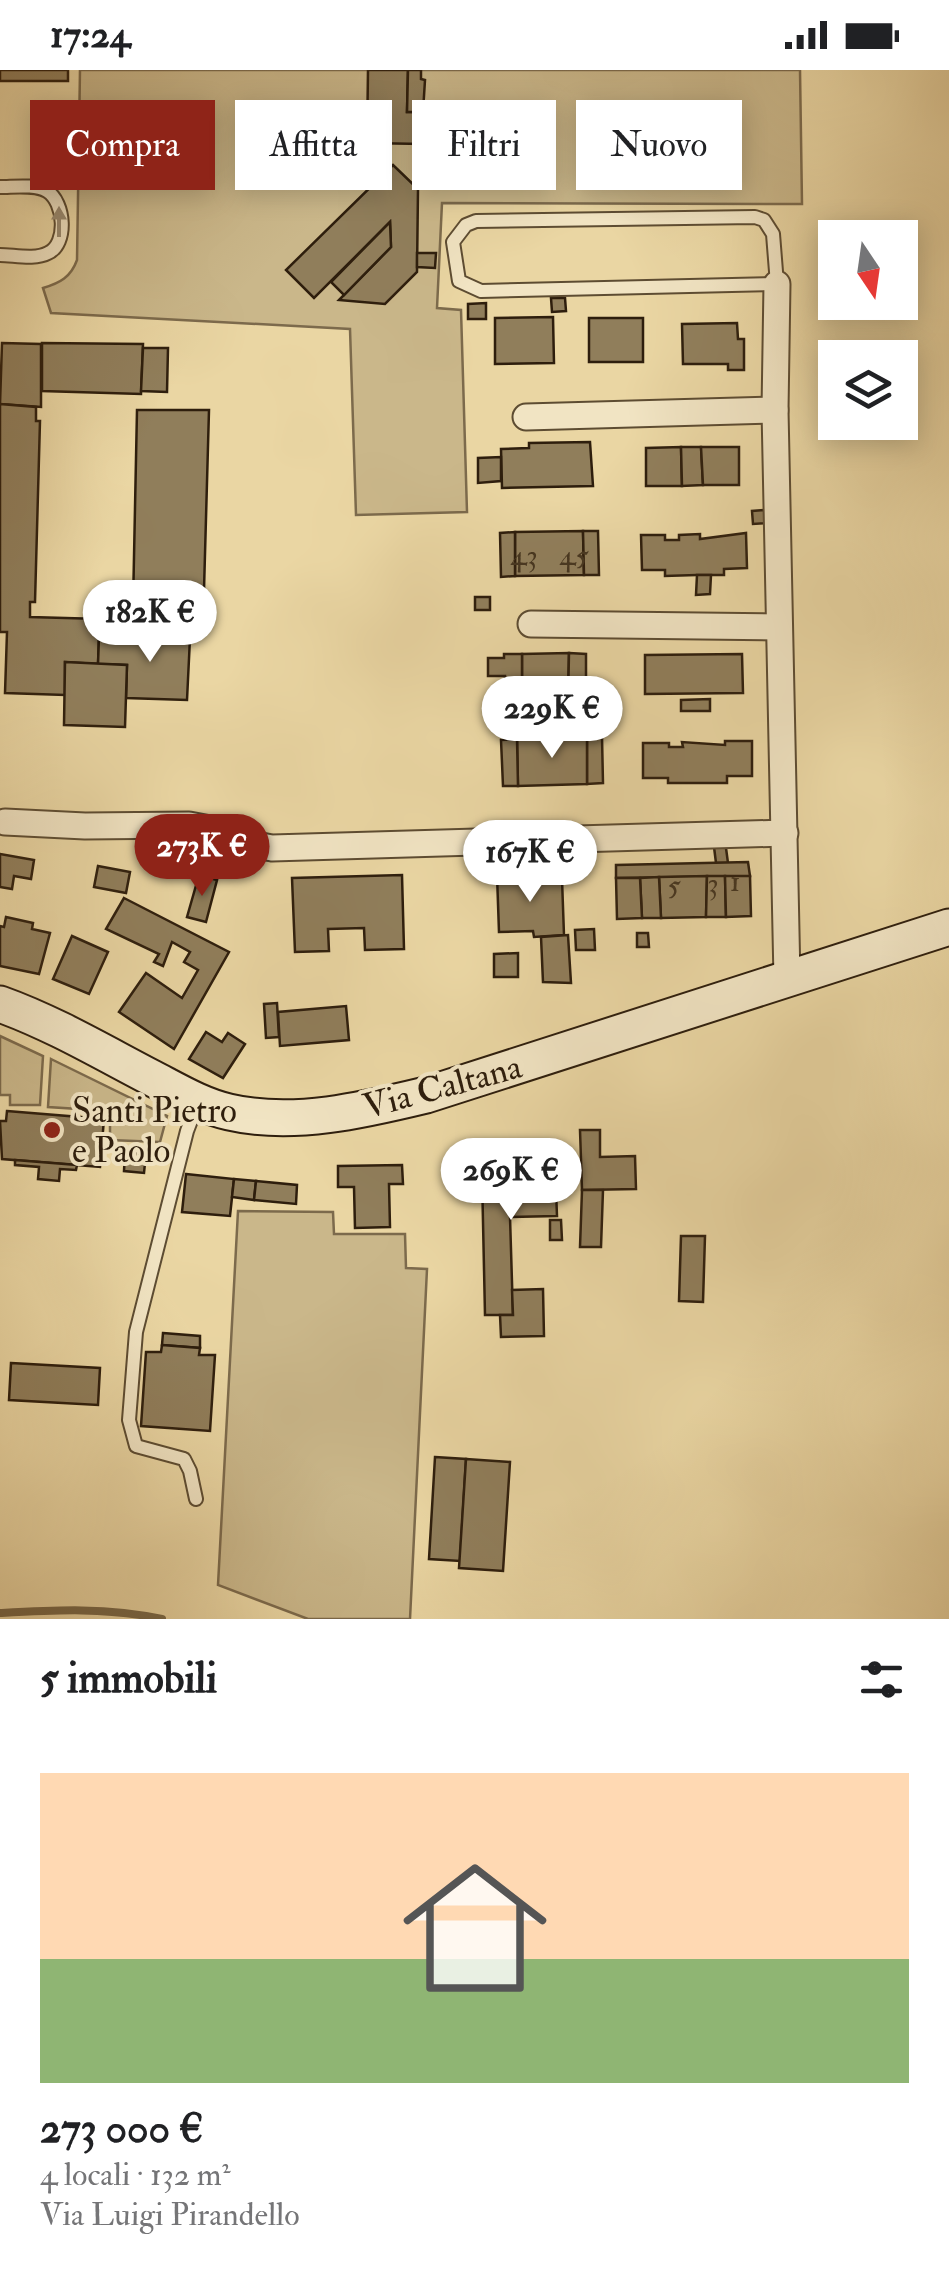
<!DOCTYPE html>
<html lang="it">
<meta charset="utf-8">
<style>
:root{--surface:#fff;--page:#f6f6f6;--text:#202124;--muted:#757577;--line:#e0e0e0;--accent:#8f2418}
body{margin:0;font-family:"IM FELL Double Pica",serif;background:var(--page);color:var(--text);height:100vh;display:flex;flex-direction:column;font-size:38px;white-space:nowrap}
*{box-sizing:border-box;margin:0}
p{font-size:32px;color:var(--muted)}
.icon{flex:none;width:55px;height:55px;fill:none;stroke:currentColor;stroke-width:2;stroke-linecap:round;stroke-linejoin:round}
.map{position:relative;height:1549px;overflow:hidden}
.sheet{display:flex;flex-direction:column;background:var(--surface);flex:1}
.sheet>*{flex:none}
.guide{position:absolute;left:30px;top:30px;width:890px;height:90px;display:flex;gap:20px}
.needle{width:65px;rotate:167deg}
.fabs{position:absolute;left:818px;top:150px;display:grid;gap:20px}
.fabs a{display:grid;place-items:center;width:100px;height:100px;border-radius:0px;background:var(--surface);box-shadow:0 5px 25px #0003;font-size:50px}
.price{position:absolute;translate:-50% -85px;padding:0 22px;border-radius:35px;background:#fff;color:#222;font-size:32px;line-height:65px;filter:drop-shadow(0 2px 5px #0008)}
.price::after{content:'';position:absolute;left:50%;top:60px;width:30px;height:22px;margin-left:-15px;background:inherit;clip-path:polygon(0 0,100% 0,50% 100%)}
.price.selected{background:var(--accent);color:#fff}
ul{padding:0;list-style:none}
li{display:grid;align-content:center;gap:20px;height:530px;padding:0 40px}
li+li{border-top:2px solid var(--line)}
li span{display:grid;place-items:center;height:310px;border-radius:0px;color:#555}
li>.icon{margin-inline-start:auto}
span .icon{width:180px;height:180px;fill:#fffc;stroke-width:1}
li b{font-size:42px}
h2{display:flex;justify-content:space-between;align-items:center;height:120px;padding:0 40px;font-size:42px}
.tag{padding:0 35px;border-radius:0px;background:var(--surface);box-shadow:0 5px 25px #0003;font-size:35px;line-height:90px}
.tag.selected{background:var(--accent);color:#fff}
.status{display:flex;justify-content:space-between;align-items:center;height:70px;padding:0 50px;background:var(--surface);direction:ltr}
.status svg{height:28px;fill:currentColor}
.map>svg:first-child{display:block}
</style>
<div class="status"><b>17:24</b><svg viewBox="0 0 49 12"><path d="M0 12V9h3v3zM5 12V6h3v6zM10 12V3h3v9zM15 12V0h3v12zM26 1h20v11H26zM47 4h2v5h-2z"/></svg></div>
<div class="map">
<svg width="949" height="1549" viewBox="0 0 949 1549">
<rect width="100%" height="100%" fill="#ead6a3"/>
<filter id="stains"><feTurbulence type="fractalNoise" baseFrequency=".002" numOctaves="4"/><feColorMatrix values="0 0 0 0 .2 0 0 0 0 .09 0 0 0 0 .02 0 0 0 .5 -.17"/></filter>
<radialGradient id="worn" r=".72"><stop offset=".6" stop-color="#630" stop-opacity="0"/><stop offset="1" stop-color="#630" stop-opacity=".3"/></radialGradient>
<g fill="#cab78a" stroke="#7c6a4c" stroke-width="2.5">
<path d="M80,0H800L802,134L442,133L437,238L461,240L467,442L356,445L350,259L51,243L43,218C60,213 71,207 77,190Z"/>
<polygon points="0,966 43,986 40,1035 10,1035 10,1025 0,1025"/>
<polygon points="51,989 167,1046 160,1072 110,1070 110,1041 48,1037"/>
<polygon points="238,1141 333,1142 334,1164 405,1164 406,1198 427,1199 410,1549 308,1549 218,1515"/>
</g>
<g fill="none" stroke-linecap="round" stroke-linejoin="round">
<path stroke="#786748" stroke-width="8" d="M0,1543C55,1540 107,1537 162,1549"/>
</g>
<g fill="#907e5b" stroke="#2e1e0d" stroke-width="2.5">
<rect x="0" y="0" width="68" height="11"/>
<polygon points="368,0 408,0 407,42 423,42 423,74 367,73"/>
<polygon points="408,0 421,0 421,9 425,10 423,42 407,42"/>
<polygon points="393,95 418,119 417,202 385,234 339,230 391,177 390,152 314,228 286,200"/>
<polygon points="390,152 391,177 344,225 331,212"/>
<polygon points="417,183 436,183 435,198 417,197"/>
<polygon points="551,228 565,228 566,241 552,242"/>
<polygon points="486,233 486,249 468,249 468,234"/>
<polygon points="553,247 554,293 495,294 495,248"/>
<rect x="589" y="248" width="54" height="44"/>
<polygon points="737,253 738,269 744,269 744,300 728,300 728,294 683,294 682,254"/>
<polygon points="2,273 41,274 41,337 0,334"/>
<polygon points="42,273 143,274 141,324 42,321"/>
<polygon points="143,278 168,278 167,322 141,321"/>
<polygon points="0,334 36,337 36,351 40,351 35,532 30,532 30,547 137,550 137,536 133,536 137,340 209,340 203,556 177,555 177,568 99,567 98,594 65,592 65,625 5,623 7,562 0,562"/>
<polygon points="590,372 593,416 502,418 501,379 529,378 529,373"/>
<polygon points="681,377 682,416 646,416 646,378"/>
<polygon points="681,377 701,377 703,415 682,416"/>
<polygon points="701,377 739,377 739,415 703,415"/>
<polygon points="501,387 501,411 478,413 478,388"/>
<polygon points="765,440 766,453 753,454 752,441"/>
<polygon points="583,461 584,505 515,506 515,462"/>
<polygon points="583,461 598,461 599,505 584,505"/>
<polygon points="515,462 515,506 501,507 500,463"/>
<polygon points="746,463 747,498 724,499 724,505 697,505 665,506 665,500 642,500 641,465 665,465 665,470 679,470 679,465 700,464 700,469"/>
<polygon points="697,505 711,505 710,524 696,525"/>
<rect x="475" y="527" width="15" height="13"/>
<polygon points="99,567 190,568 187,630 126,628 127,595 98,594"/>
<polygon points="569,583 568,631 522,631 522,584"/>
<polygon points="569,583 586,584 586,631 568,631"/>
<polygon points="504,584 522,584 522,631 505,631 505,606 488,606 488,588 504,588"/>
<polygon points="742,584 743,623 645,624 645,585"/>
<polygon points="65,592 127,595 125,657 64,655"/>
<polygon points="710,629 710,641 681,641 681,630"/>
<polygon points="587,667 602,667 603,713 587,714"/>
<polygon points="587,667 587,714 518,716 517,669"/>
<polygon points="517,669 518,716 503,716 501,670"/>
<polygon points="725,671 752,671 752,706 727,706 727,713 668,713 668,708 643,708 643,673 669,673 669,677 683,677 682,672 725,675"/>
<polygon points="714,777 726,778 728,793 716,793"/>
<polygon points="0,784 34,790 31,809 14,806 12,819 0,817"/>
<polygon points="748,792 750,806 616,808 616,795"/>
<polygon points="98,796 130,802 126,823 94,817"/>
<polygon points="529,804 529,810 562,809 564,865 534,867 533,861 499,862 497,805"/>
<polygon points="199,805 217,810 206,852 187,847"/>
<polygon points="402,805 404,879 365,880 364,858 328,859 329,881 295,882 292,808"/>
<polygon points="707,806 706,847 661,848 659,807"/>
<polygon points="707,806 725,806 726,847 706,847"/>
<polygon points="725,806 750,806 751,846 726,847"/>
<polygon points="659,807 661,848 642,848 640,808"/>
<polygon points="616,808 640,808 642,848 617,849"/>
<polygon points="124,828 229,882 174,979 119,942 146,903 182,928 198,900 184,892 190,882 172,872 163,896 154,892 159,884 106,859"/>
<polygon points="6,847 33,853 32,859 50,863 39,904 0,896 0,856 4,857"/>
<polygon points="594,859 595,880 576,880 575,860"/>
<polygon points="637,863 648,863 649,877 637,877"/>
<polygon points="568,865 571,913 543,912 541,867"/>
<polygon points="72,866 108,882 89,924 53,909"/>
<polygon points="518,883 518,907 494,907 494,884"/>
<polygon points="277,933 279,967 266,968 264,934"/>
<polygon points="346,936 349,970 280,976 278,942"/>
<polygon points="206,962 222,972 228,963 245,974 223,1008 189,989"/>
<polygon points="7,1041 104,1049 100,1097 2,1089 0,1051 6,1051"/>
<polygon points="580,1060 600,1060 600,1087 635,1086 636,1119 582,1120"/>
<polygon points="125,1081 146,1083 144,1103 124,1101"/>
<polygon points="15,1090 77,1095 76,1100 60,1099 59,1111 38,1109 39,1097 15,1095"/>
<polygon points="555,1094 557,1146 510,1147 513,1245 485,1245 482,1105 496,1105 496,1095"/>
<polygon points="402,1095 403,1114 389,1114 390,1157 355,1158 354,1117 338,1117 338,1096"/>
<polygon points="186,1104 234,1109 230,1146 182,1142"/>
<polygon points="234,1109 256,1111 254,1130 232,1127"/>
<polygon points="256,1111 297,1115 296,1134 254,1130"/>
<polygon points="582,1120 603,1120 601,1177 580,1177"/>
<polygon points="550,1150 561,1150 562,1170 550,1170"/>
<polygon points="681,1166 705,1166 703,1232 679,1231"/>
<polygon points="543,1219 544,1266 501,1267 500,1245 513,1245 512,1220"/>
<polygon points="163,1263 200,1266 200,1278 162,1275"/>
<polygon points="162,1275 200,1278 199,1285 215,1285 210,1361 141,1356 146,1282 161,1282"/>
<polygon points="11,1293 100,1298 98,1335 9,1330"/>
<polygon points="435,1387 466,1389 460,1491 429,1489"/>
<polygon points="466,1389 510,1392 503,1501 459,1498"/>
</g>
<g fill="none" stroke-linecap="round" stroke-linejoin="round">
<g stroke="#5d4c32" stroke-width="16">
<g id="lane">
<path d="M0,117C14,117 35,114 47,121C65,132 68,174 48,183C35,190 14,185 0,185"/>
<polygon points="755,147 764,150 773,164 777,214 481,221 459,211 453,172 466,155 476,151"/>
<polyline points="196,1429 190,1401 184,1389 136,1376 129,1350 136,1262 187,1061 197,1035"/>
</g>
</g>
<g stroke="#5d4c32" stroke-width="29">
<g id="street">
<polyline points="777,214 775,340 787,909"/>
<polyline points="526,347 775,340"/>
<polyline points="531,554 779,557"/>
<polyline points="5,752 85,756 189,755 210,759 244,773 272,778 785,763"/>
</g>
</g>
<g stroke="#2e1e0d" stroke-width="39">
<path id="secondary" d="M0,934C53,953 102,982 152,1008C177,1021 202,1036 229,1042C293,1057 364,1040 426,1025L949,857"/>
</g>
<use href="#lane" stroke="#f1e4c3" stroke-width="12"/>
<use href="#street" stroke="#f1e4c3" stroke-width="25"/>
<use href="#secondary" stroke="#f1e4c3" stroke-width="35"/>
</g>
<defs><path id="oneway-solid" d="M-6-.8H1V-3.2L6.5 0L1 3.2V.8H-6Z" transform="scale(2.5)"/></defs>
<use fill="#998b71" href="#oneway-solid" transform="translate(59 152) rotate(-90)"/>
<circle fill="#8f2418" stroke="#f1e4c3" stroke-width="4" cx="52" cy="1060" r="10"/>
<g text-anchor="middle" stroke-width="8" stroke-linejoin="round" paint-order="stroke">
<g font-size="30" fill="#463620">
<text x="524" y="495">43</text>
<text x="574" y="495">45</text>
<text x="735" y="821">1</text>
<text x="713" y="823">3</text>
<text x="674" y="825">5</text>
</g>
<g font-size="35" fill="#2e1e0d" stroke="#f1e4c3">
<text transform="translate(442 1016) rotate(-15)" y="12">Via Caltana</text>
</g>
<g font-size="35" fill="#2e1e0d" stroke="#f1e4c3" text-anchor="start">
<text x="72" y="1052">Santi Pietro<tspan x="72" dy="40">e Paolo</tspan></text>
</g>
</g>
<rect width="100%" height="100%" filter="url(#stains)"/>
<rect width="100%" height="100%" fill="url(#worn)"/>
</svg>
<div class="fabs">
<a><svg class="needle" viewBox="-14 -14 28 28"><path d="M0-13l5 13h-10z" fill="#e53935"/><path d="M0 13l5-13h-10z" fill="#757577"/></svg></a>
<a><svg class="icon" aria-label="layers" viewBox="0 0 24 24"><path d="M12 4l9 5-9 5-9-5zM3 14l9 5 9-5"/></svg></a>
</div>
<b class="price" style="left:150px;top:595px">182K €</b>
<b class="price" style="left:552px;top:691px">229K €</b>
<b class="price selected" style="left:202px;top:829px">273K €</b>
<b class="price" style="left:530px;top:835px">167K €</b>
<b class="price" style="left:511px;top:1153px">269K €</b>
<div class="guide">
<a class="tag selected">Compra</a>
<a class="tag">Affitta</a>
<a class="tag">Filtri</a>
<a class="tag">Nuovo</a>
</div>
</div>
<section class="sheet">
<h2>5 immobili<svg class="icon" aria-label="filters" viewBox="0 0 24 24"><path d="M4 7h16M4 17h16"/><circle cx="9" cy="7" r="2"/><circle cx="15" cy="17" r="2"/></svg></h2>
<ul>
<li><span style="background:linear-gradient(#ffd9b3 60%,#8fb573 0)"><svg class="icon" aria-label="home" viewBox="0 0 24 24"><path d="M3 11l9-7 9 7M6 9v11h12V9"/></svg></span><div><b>273 000 €</b><p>4 locali · 132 m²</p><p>Via Luigi Pirandello</p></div></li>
</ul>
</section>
